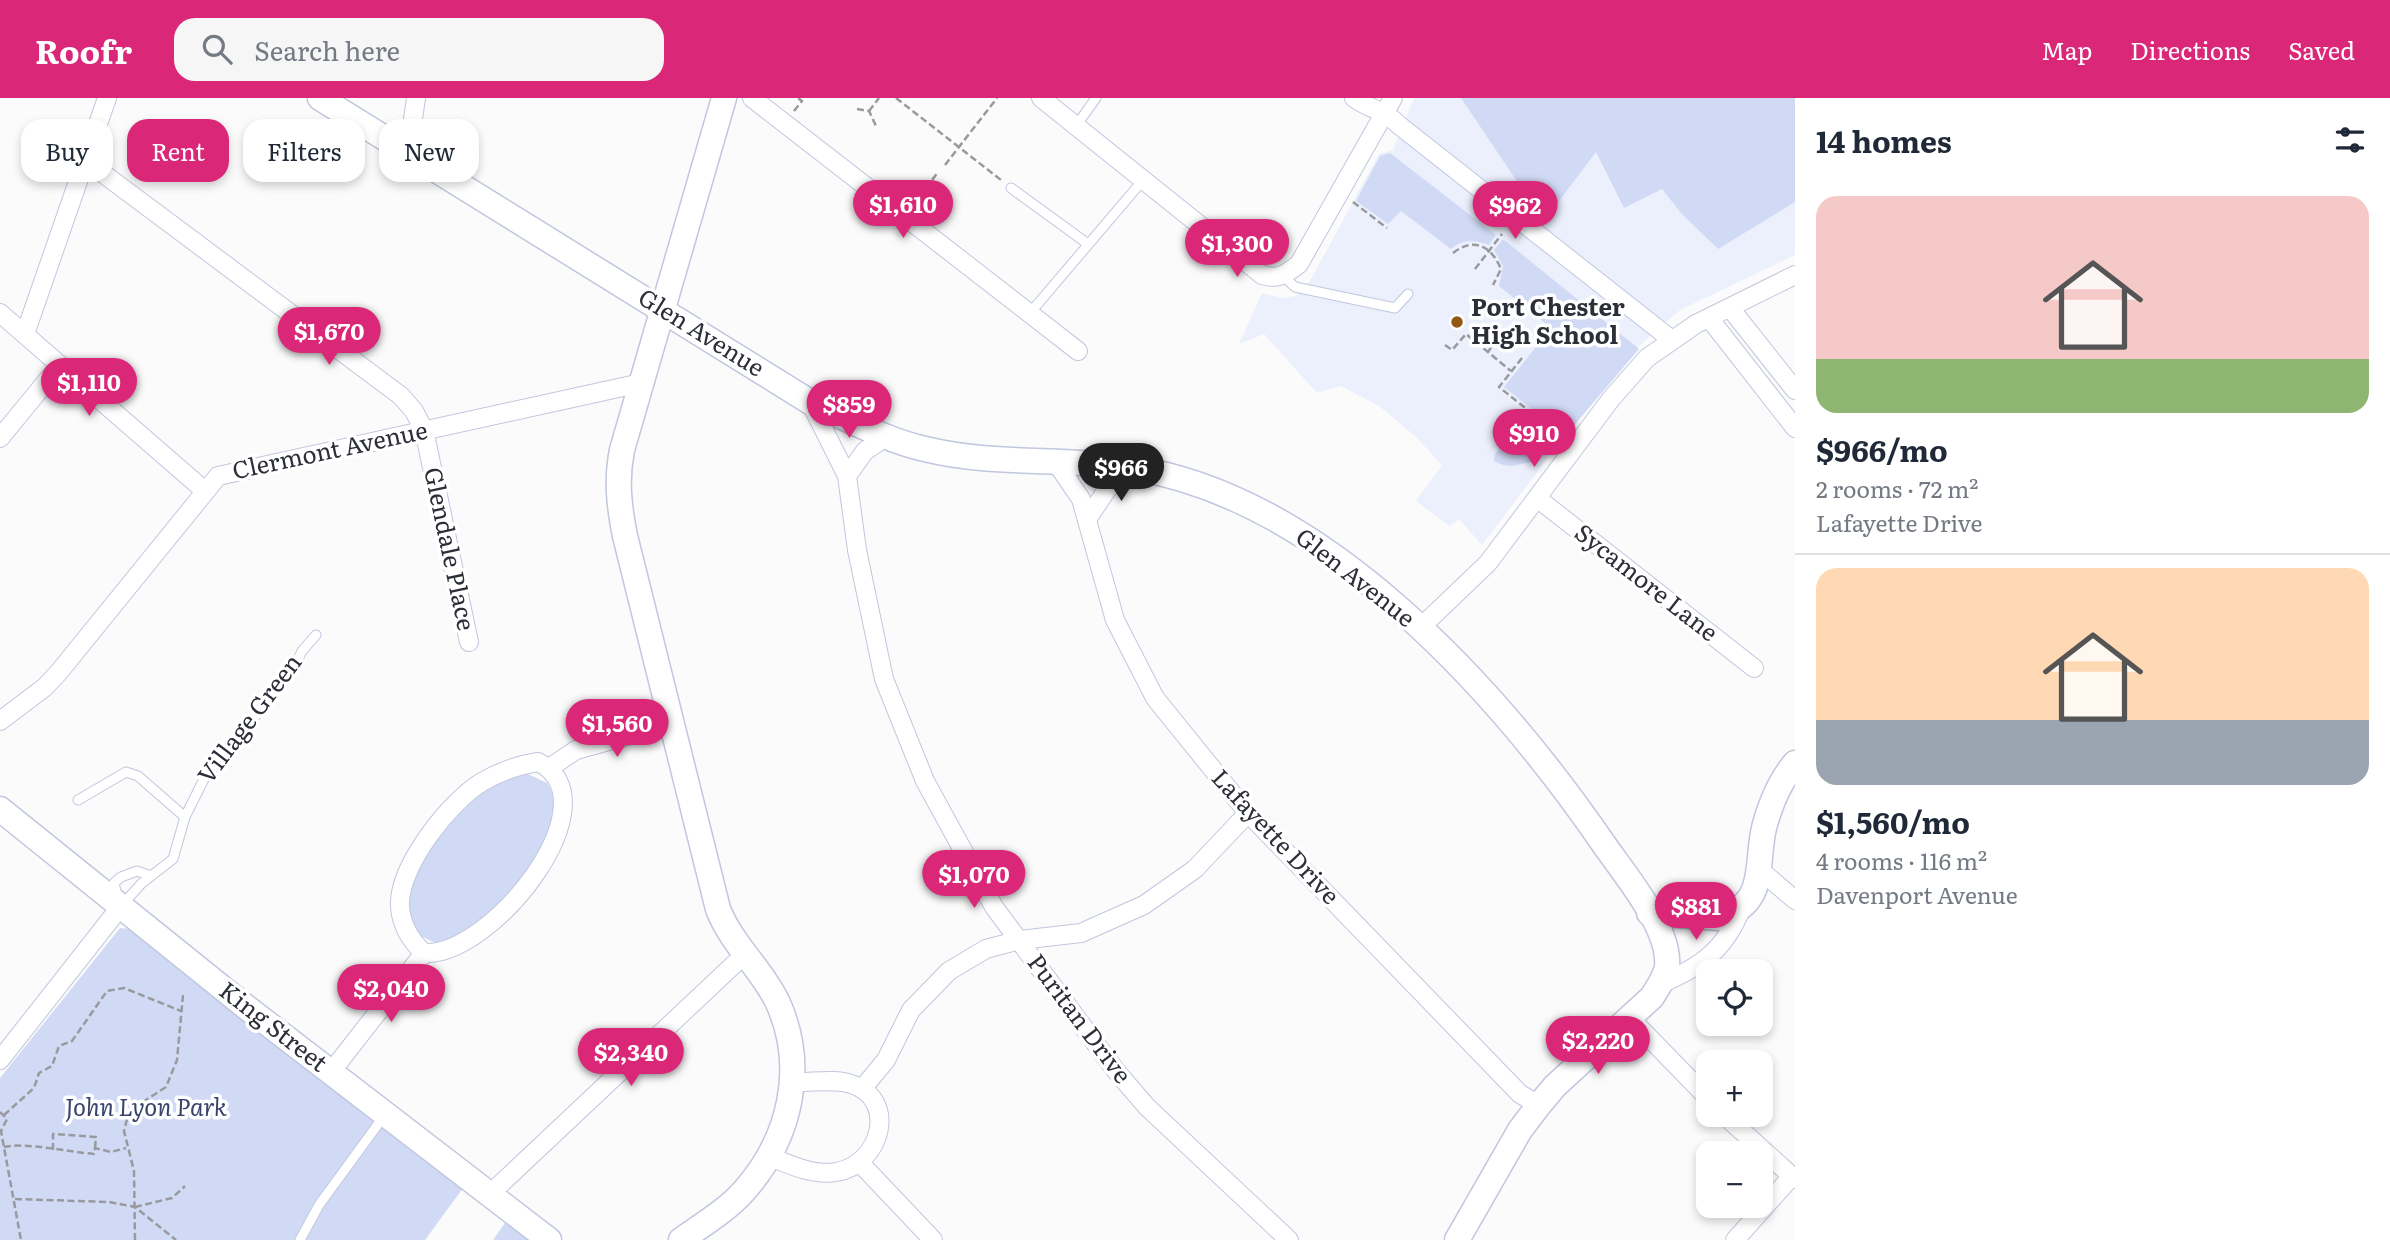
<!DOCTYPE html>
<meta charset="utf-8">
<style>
:root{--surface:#fff;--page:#f6f6f7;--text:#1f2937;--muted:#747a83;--line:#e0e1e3;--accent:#db2777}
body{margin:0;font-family:Literata,serif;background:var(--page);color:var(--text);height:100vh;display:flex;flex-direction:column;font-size:26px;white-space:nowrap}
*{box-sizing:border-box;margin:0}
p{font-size:23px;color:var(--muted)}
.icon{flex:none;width:38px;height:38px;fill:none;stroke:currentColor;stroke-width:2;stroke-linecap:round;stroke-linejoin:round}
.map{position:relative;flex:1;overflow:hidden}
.details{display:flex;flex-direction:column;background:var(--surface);width:595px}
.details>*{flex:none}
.hud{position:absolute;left:21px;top:21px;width:665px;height:63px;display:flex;gap:14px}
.fabs{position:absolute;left:1696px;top:861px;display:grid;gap:14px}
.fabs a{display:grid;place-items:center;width:77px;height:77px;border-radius:14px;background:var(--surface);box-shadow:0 4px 10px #0003;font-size:35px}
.price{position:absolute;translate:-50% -60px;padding:0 16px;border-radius:24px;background:var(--accent);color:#fff;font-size:23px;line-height:46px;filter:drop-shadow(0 2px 4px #0008)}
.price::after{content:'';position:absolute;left:50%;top:42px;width:21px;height:16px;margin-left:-10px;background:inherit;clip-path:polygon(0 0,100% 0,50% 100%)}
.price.current{background:#222;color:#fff}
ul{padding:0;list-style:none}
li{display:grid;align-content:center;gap:14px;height:371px;padding:0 21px}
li+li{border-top:2px solid var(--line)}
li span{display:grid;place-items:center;height:217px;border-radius:21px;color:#555}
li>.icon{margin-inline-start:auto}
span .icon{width:126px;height:126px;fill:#fffc;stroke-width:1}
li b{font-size:30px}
h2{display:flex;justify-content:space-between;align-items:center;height:84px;padding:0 21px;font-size:30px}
.pill{padding:0 24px;border-radius:21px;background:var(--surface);box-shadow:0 4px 10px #0003;font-size:24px;line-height:63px}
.pill.current{background:var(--accent);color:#fff}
header{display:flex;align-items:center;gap:42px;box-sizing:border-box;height:98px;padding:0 35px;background:var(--accent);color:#fff}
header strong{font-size:33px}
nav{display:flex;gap:38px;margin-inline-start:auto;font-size:24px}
.search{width:490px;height:63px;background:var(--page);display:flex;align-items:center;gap:18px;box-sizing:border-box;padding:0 24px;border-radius:21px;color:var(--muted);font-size:26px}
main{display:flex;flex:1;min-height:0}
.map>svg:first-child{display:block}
</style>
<header>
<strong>Roofr</strong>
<div class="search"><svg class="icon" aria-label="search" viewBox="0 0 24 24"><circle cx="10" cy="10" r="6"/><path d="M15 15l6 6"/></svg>Search here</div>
<nav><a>Map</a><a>Directions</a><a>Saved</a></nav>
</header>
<main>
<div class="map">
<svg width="1795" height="1142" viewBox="0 0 1795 1142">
<rect width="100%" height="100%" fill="#fbfbfb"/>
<polygon fill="#ecf0fc" points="1414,0 1795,0 1795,157 1680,212 1637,250 1599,292 1482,447 1459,421 1449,428 1416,403 1442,367 1415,338 1379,308 1341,288 1317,295 1264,236 1239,246 1262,195 1283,200 1296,198 1310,183 1379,56 1393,52"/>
<g fill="#d1daf5">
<polygon points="1461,0 1795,0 1795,104 1718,151 1681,115 1662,91 1624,110 1596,54 1553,111 1516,82"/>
<path d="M1390,55L1496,137L1489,147C1474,142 1463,141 1451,151L1401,113L1388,126L1356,103L1380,58Z"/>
<polygon points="1503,141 1639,251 1565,338 1504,289 1551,230 1499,188 1503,168 1494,152"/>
<path d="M1518,323L1543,339L1545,346L1535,363C1520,366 1509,372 1494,363L1495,356L1514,332V325Z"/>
<path d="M528,676L547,685C575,725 511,802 479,827C470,834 457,840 447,847C370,837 426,743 458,713C479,694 500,682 528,676Z"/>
<polygon points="120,830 131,831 463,1090 425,1142 0,1142 0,980"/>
<polygon points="507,1122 531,1142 493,1142"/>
</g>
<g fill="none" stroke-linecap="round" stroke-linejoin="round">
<g stroke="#c0c7de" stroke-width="11">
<g id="lane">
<polyline points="1076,28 1096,0"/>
<polyline points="1011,90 1088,146"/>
<polyline points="1283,178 1295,189 1395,210 1408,196"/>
<polyline points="1030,215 1144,81"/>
<polyline points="78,702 126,674 138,678 185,719"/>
<polyline points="117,797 114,785 121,779 137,773 151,778"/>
<polyline points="122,807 142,785 173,761 185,719 204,681 293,572 302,553 316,537"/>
<polyline points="300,1142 319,1107 384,1018"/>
</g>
</g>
<g stroke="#c0c7de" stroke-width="20">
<g id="street">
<polyline points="752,0 1078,253"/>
<path d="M1041,0L1262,177C1279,182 1286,176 1299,166L1393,0"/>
<path d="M1354,0C1372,13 1382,10 1400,28L1672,242"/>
<polyline points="408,55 416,0"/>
<polyline points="85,62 401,298 414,313 424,332 469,544"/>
<polyline points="1730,210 1795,292"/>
<polyline points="0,215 205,393"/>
<polyline points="1709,220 1795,330"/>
<polyline points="25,236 107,0"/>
<polyline points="810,304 847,378 857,452 884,581 925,683 994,809 1116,973 1147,1009 1289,1142"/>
<polyline points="0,340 59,268"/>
<polyline points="1055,363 1081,401 1115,522 1155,600 1248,715 1520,996 1539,1007"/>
<polyline points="847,378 865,353 886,339"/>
<polyline points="1537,400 1754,570"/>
<polyline points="1088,420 1106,393 1127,369"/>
<polyline points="1419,531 1488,465 1611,301 1647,260 1696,226 1795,177"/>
<polyline points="0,623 45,589 59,574 218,378 641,285"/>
<path d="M538,664C616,702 492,859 424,855C411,843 401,827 400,808C398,769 449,704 482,684C499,674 518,667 538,664Z"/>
<polyline points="549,670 576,652 673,625"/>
<polyline points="1760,772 1795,802"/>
<path d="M1660,886C1701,869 1725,852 1742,809"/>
<polyline points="1629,919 1708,1000"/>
<polyline points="0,962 121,808"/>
<polyline points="331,974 424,855"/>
<polyline points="862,991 886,962 911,912 949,873 986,851 1020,842 1081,835 1144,807 1195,771 1248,715"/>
<polyline points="1724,1017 1795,1081"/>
<path d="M768,1058C788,1066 813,1078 836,1074C881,1067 899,1001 851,986C834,980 811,985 792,984"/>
<polyline points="860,1065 933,1142"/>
<polyline points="491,1095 744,857"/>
<polyline points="1735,1142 1792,1078"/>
</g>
</g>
<g stroke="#c0c7de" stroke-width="27">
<g id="secondary">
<path d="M320,0L810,304C848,321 885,342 925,351C994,368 1064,359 1133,370C1325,400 1498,593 1603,745C1624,776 1671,830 1667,869C1665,880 1658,889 1652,899L1555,988L1539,1007L1520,1032L1457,1142"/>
<polyline points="0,711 246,909 549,1142"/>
<path d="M1649,815L1719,820C1768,805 1755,769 1764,730C1770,707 1780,683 1795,665"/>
<path d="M681,1142C702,1127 726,1113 744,1093C790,1041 807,970 778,905C762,871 732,847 718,811L625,438C619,408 616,382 622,352L724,0"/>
</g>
</g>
<g stroke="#989a9e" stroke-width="2.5" stroke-dasharray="7 3.5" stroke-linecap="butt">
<polyline points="896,0 1001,82"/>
<polyline points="857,11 869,13 876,28"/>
<polyline points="794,13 802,3 798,0"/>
<polyline points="869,13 879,0"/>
<polyline points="945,67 997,0"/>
<polyline points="1353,104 1387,130"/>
<polyline points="935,120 940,113 929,104 932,99 924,93 938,74"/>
<path d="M1453,155C1473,139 1491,147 1501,171L1493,187"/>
<polyline points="1475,171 1502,136"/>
<polyline points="1445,247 1452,252 1466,236 1511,273"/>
<polyline points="1488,254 1494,245"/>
<polyline points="1522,260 1499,289 1563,340"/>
<polyline points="0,1014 7,1021 1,1033 21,1142"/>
<polyline points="4,1017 34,990 39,975 52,968 59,948 72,943 107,893 124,890 181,913"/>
<path d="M4,1049C23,1044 70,1054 94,1056L95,1050L111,1054L126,1050"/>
<polyline points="53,1052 53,1036 96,1039 95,1050"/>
<polyline points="15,1101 109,1104 135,1109 176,1142"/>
<polyline points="135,1109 172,1100 185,1088"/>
<polyline points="135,1142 134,1073 124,1033 129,1013 166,989 177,962 183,897"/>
</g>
<use href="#lane" stroke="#fff" stroke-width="9"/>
<use href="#street" stroke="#fff" stroke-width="18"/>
<use href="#secondary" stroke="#fff" stroke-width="24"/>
</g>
<circle fill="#925915" stroke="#fff" stroke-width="2.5" cx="1457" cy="224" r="7"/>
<g text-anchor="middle" stroke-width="7" stroke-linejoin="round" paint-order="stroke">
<g font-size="24" font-weight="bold" fill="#2c2f38" stroke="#fff" text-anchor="start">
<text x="1471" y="218">Port Chester<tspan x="1471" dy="28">High School</tspan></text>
</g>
<g font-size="24" fill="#2c2f38" stroke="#fff">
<text transform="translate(701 235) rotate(32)" y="8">Glen Avenue</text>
<text transform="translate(330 353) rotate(-12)" y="8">Clermont Avenue</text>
<text transform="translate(449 451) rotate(78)" y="8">Glendale Place</text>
<text transform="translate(1355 480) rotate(38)" y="8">Glen Avenue</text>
<text transform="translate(1646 485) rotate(38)" y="8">Sycamore Lane</text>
<text transform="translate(250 621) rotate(-53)" y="8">Village Green</text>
<text transform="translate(1275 739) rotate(47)" y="8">Lafayette Drive</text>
<text transform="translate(1079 921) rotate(53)" y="8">Puritan Drive</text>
<text transform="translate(273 929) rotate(38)" y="8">King Street</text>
</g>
<g font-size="24" font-style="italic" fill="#39446d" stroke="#fff">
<text x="146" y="1018">John Lyon Park</text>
</g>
</g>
</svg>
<div class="fabs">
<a><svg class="icon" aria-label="locate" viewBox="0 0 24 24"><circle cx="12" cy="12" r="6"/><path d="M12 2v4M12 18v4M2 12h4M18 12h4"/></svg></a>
<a>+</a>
<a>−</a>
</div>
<b class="price" style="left:903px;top:142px">$1,610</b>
<b class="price" style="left:1515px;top:143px">$962</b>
<b class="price" style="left:1237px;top:181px">$1,300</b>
<b class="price" style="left:329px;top:269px">$1,670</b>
<b class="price" style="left:89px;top:320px">$1,110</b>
<b class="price" style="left:849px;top:342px">$859</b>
<b class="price" style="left:1534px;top:371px">$910</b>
<b class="price current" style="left:1121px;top:405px">$966</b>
<b class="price" style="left:617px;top:661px">$1,560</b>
<b class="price" style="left:974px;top:812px">$1,070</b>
<b class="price" style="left:1696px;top:844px">$881</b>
<b class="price" style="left:391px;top:926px">$2,040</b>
<b class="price" style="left:1598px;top:978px">$2,220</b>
<b class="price" style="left:631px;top:990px">$2,340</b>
<div class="hud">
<a class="pill">Buy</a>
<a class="pill current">Rent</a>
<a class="pill">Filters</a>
<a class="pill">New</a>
</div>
</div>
<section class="details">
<h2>14 homes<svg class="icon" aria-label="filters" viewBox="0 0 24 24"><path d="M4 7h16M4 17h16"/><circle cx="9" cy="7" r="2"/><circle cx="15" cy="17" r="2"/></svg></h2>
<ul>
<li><span style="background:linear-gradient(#f6c9c9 75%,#8fb573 0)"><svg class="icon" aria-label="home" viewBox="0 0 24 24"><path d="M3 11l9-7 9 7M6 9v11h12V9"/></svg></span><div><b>$966/mo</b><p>2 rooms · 72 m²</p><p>Lafayette Drive</p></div></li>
<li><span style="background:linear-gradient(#ffd9b3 70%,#9aa5b1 0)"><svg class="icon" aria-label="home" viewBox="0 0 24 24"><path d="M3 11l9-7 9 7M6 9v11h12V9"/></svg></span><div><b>$1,560/mo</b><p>4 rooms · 116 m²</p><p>Davenport Avenue</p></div></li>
</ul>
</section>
</main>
